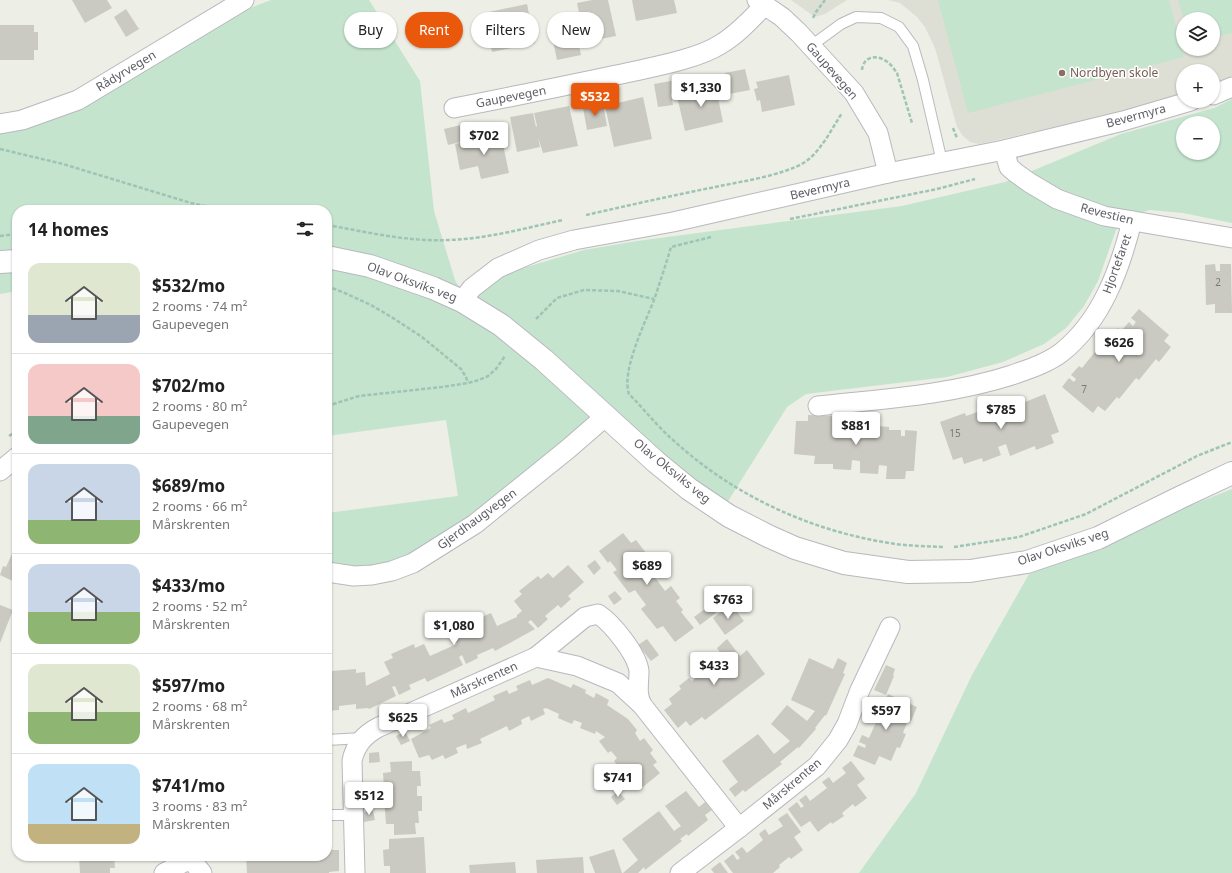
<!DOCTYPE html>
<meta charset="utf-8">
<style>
:root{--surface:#fff;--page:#f6f6f6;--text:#222;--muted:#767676;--line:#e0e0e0;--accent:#ea580c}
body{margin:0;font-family:"Noto Sans",sans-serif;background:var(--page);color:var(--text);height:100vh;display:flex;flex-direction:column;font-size:15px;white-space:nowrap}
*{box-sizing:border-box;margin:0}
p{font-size:13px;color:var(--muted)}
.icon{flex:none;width:22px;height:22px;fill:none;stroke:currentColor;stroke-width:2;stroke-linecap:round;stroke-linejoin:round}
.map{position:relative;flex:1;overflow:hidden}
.panel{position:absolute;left:12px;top:205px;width:320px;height:656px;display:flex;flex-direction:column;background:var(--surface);border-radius:16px;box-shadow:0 1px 3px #0004}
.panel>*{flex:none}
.top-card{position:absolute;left:344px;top:12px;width:380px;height:36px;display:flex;gap:8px}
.controls{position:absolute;left:1176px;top:12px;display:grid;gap:8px}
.controls a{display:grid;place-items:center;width:44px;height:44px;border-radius:50%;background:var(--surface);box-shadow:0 1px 3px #0004;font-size:20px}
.price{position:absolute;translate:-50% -34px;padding:0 9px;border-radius:4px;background:#fff;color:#222;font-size:13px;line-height:26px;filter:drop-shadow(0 1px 2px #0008)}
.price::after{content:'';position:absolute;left:50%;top:24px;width:12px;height:9px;margin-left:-6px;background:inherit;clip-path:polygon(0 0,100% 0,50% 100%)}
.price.selected{background:var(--accent);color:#fff}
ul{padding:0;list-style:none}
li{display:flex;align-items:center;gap:12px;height:100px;padding:0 16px}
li+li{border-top:1px solid var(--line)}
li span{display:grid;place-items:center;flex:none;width:112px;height:80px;border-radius:12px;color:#555}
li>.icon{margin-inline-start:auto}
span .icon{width:48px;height:48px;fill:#fffc;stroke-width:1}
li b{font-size:17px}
h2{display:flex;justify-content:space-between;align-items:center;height:48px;padding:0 16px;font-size:17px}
.tag{padding:0 14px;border-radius:18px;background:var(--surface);box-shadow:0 1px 3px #0004;font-size:14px;line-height:36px}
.tag.selected{background:var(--accent);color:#fff}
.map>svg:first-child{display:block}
</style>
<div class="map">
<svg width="1232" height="873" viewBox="0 0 1232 873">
<rect width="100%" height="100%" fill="#edeee6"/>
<g fill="#ddded4" fill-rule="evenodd">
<polygon points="791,0 847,0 825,14 815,17"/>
<path d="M888,0H1232V76L1213,85V71H1183V95L1146,107L1056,127L979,144L970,142L963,136L957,127L935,48L925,27L917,17L900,3ZM1183,19H1213V49H1183Z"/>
</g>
<g fill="#c4e4ce" fill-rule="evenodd">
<path d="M271,0H369L420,81L434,211L455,280L459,287L584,250L637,241L902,206L1005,182L1121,134L1214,108L1232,99V223L1183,213L1150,210L1128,216L1116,230L1098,281L1084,306L1066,328L1044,344L1003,362L947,377L806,394L787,407L725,506L619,426L603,429L400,571L327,581V513L458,496L446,420L327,436V210H17V291L0,294V120L45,119L245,10ZM1183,123H1213V153H1183Z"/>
<polygon points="938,0 1169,0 1184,57 968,113"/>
<polygon points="1178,0 1232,0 1232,33 1213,38 1213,19 1184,19"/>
<polygon points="1232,489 1232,873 859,873 916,793 972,675 1033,567 1154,520"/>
</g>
<g fill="#cacac2">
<polygon points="72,0 107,0 112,8 85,23"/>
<polygon points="592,0 608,0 616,36 585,42 577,3"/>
<polygon points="632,0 674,0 677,13 636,21"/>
<polygon points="527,4 535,43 492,52 484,13"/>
<polygon points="126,9 139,29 126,37 114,17"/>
<polygon points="0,25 34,25 34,32 38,32 38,50 34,50 34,60 0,60"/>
<polygon points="576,31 581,55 557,60 552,36"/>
<polygon points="745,69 750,90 729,94 725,73"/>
<polygon points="789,75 795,105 762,112 760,100 757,101 754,89 758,88 756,82"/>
<polygon points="676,80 678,93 671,94 673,105 658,107 654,84"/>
<polygon points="715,83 723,122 685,131 677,96 700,91 699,87"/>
<polygon points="643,97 652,139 614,147 605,106"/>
<polygon points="603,104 607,126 587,130 583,108"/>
<polygon points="569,106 578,146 543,153 538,137 540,147 517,152 510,117 533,113 536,127 537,126 534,113"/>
<polygon points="465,124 469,140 448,145 444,129"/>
<polygon points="498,132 499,135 501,135 509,173 481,179 478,166 460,170 455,144 488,137 487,134"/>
<polygon points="1215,264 1216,271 1220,271 1220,264 1231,264 1232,313 1215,313 1215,304 1206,305 1205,265"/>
<polygon points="1139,309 1169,335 1164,341 1171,347 1159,362 1156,359 1139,380 1136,378 1119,399 1117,397 1105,411 1098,406 1093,413 1062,387 1069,378 1074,382 1076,379 1071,375 1079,366 1082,368 1099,347 1101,349 1118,328 1121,331 1129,322 1133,326 1136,322 1131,318"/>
<polygon points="1045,394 1059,432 1051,435 1054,443 1036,450 1035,446 1010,456 1006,444 998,447 1001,455 983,462 982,458 964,464 962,457 953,460 940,422 965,413 966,416 992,407 993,410 1019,401 1020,404"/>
<polygon points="808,415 836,416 836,420 848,420 847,427 851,427 852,421 863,421 862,425 874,426 874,431 878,431 878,426 889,427 889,430 901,430 901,436 905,436 905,430 917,431 914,471 906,471 905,479 886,479 887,466 879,465 878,474 860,473 860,461 852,460 851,470 833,469 833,464 814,464 815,456 794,454 796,421 808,421"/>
<polygon points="623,533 631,543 636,540 653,562 649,565 656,574 654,576 665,591 671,586 680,598 676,601 683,610 681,612 694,628 675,642 663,626 657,629 641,609 646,605 635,590 629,593 613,572 617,570 610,561 608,563 599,551"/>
<polygon points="17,543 17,583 0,575 3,566 6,567"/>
<polygon points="595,560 601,568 594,575 587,566"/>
<polygon points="568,565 584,582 568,596 571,599 561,608 558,605 545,616 548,619 538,628 531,620 528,622 535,629 506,645 495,651 493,648 477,655 478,658 466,664 462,655 459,657 463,665 427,682 425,678 409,685 411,689 399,695 395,686 392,687 396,696 369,709 368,708 356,709 356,704 339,706 339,710 327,711 327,675 332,675 332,671 356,669 356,673 365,672 366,686 390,674 384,662 393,658 391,654 414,644 415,648 424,644 430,656 457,644 451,632 460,627 459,624 481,614 482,617 491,613 497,626 517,617 517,615 522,611 514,601 522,594 519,591 538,576 541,579 548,573 553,578"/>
<polygon points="615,591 622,599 614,605 608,596"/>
<polygon points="731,604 744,621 725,635 713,618"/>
<polygon points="0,605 13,610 0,643"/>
<polygon points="710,605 716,613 700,625 694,617"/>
<polygon points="647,639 659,655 651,661 638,645"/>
<polygon points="727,639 740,656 747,650 765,674 705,720 702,717 690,726 686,721 678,728 664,710 672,704 669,699 681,689 679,686 689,678 692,681 702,673 695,664 706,656 713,665 723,657 717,648"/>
<polygon points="809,658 833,669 838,658 847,663 843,673 845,674 826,716 825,715 815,728 816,729 799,748 798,747 780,762 782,764 745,792 743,790 735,797 729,789 738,782 722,761 758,734 774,754 790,741 771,724 787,705 807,721 815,711 791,700"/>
<polygon points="886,665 895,669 893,675 894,676 886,695 874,690"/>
<polygon points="548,678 571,688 573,684 586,690 585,693 594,698 596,693 609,700 607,705 628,719 637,730 635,733 640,741 644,738 653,750 650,753 657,762 653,765 660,773 643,787 636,778 634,780 627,770 623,773 614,761 617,758 611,751 608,753 599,741 605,737 596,731 595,734 580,728 582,723 574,720 572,724 558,718 559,714 546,708 543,709 545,714 531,721 529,716 521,720 522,724 509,731 507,726 480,739 482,743 467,749 466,744 456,748 458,753 445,759 443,755 432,760 429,755 419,758 411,739 431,728 429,725 442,719 444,723 454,719 452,715 466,708 468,713 495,700 493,696 507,690 509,694 518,690 516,686 530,680 532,685"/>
<polygon points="888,694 917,707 911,721 908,720 903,733 906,734 900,748 897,747 891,761 879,756 875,765 853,756 858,745 865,748 866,745 859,742 862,735 869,738 878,718 870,715 873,708 880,711"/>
<polygon points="405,731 410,741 401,745 396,736"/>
<polygon points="379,752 380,762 369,763 369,753"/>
<polygon points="412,761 412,771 420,771 421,786 417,786 417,796 422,796 422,811 418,811 419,823 415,823 416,834 394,835 394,824 386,824 384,797 389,797 388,788 384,788 383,773 391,772 390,762"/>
<polygon points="851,761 865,779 857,785 867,798 855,807 853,804 842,813 844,816 832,824 831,822 818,832 810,821 801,827 788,809 797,802 801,808 804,806 799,800 806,795 810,801 827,788 822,782 829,777 833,783 846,773 842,768"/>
<polygon points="618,791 625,799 617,805 611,797"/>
<polygon points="686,791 699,807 705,802 712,810 705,815 708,820 688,836 687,834 680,839 682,841 645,870 644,867 638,873 623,873 638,860 622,839 659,811 674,831 681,826 665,806"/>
<polygon points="373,811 375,820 364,822 363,812"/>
<polygon points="787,813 801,832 794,837 803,850 791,859 789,857 779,865 780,867 773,873 733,873 724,861 733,854 737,860 740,858 735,852 742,847 747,853 763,840 759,834 765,829 769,835 783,826 778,819"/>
<polygon points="424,837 426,873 390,873 390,866 384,866 383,850 389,849 389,839"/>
<polygon points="614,849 622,873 595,873 589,857"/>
<polygon points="327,850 339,850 339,871 329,872 329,873 247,873 246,856 327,856"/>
<polygon points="79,856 114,856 115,868 110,868 110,873 80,873"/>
<polygon points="583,857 584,873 537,873 536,860"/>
<polygon points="515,862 516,873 470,873 469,865"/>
<polygon points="720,862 728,873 714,873 711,869"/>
</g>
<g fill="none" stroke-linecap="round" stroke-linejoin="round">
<g stroke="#b8b8be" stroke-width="12">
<g id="service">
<polyline points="811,46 841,24 856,17 881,18 899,27 913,46 923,80 942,162"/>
<polyline points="327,740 362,738"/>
<polyline points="327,815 354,815"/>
</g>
</g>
<g stroke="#b8b8be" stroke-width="21">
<g id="minor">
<polyline points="757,0 782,17 799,33 854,93 878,133 888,173"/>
<polyline points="1213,95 1232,87"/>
<path d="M454,108C511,97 568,85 626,73C653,67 698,59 721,44C738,34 751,19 764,6"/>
<polyline points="0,124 22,120 78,100 244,0"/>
<polyline points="1004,150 1009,167 1016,173 1030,183 1057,199 1104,216 1232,238"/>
<polyline points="462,301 472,288 498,268 539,250 574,240 673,222 888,173 1004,150 1123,121 1191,101"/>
<path d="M818,406C883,399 950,395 1012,375C1029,369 1048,363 1062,352C1102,320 1120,269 1132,221"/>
<polyline points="0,471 17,457"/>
<polyline points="327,572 354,576 372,575 392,571 413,563 475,524 568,449 606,416"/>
<path d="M536,657L585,617L598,614C612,623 637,654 639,671C639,684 636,694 642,705"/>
<polyline points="188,856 202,873"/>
<polyline points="164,873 190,859"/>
<path d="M355,873L352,761C355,745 365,734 379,727L536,657L577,666L618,683L642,705L739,828"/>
<polyline points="680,873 739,828 817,766 838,740 847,724 860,690 890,627"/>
</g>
</g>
<g stroke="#b8b8be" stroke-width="24">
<g id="tertiary">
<polyline points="327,257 370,266 433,288 462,301 501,325 544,360 656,462 689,489 729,516 768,536 795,548 844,563 908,572 970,571 1027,562 1098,538 1181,497 1232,473"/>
<polyline points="0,262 17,261"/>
</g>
</g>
<g stroke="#9ec4b5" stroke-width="2.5" stroke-dasharray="4 2" stroke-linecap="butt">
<polyline points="813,18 816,12 825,0"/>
<path d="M862,70C863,57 876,54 886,61C891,64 894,69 897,73L912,123"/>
<polyline points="953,128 957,138"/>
<polyline points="0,149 63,164 191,203 223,210"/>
<path d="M586,215C630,205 675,195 720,186C744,181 784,175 805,162C821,151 831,130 842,113"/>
<polyline points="790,219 937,189 975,179"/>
<path d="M327,225C367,232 408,242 448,240C487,239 525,228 563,220"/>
<polyline points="0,236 17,234"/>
<path d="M711,237L671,247C666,264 660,282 654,300C645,323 621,371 629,394C644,409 657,426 673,440C733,495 808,530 889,543C906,546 925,546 943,547"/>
<polyline points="327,286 347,294 371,305 393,318 422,337 461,369 466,377 468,383"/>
<polyline points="536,319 557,298 584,290 618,291 654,299"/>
<polyline points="327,406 359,396 442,387 468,383 479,380 488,376 496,369 505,356"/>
<polyline points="9,436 17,431"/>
<polyline points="954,547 1019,537 1086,514 1197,456 1232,442"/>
</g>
<use href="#service" stroke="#fff" stroke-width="10"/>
<use href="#minor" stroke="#fff" stroke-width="19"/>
<use href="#tertiary" stroke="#fff" stroke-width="22"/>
</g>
<circle fill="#8d6e63" stroke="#fff" stroke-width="1.5" cx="1062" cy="73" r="4"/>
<g text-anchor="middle" stroke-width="3" stroke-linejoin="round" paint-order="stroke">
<g font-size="10" fill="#78797c">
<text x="1218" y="286">2</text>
<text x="1084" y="393">7</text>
<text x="955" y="437">15</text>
</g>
<g font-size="12" fill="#5d5e65" stroke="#fff">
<text transform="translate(126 71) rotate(-31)" y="4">Rådyrvegen</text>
<text transform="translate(832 71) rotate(49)" y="4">Gaupevegen</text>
<text transform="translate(511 97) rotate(-11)" y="4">Gaupevegen</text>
<text transform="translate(1136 116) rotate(-15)" y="4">Bevermyra</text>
<text transform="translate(820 189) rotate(-13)" y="4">Bevermyra</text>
<text transform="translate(1107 214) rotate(14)" y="4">Revestien</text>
<text transform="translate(1117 264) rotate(-70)" y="4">Hjortefaret</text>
<text transform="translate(412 282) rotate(20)" y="4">Olav Oksviks veg</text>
<text transform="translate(672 471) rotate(39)" y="4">Olav Oksviks veg</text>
<text transform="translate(477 519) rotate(-36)" y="4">Gjerdhaugvegen</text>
<text transform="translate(1063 547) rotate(-18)" y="4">Olav Oksviks veg</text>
<text transform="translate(484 680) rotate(-24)" y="4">Mårskrenten</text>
<text transform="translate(792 784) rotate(-40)" y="4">Mårskrenten</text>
</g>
<g font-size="12" fill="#785e54" stroke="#fff" text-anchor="start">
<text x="1070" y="77">Nordbyen skole</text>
</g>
</g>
</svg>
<div class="controls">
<a><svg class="icon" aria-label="layers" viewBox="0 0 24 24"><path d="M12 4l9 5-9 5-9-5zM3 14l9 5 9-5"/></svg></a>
<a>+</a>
<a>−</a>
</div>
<b class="price" style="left:701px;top:108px">$1,330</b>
<b class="price selected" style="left:595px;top:117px">$532</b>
<b class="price" style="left:484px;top:156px">$702</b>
<b class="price" style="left:1119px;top:363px">$626</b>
<b class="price" style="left:1001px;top:430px">$785</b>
<b class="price" style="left:856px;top:446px">$881</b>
<b class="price" style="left:647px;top:586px">$689</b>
<b class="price" style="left:728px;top:620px">$763</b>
<b class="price" style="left:454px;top:646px">$1,080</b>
<b class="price" style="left:714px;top:686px">$433</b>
<b class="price" style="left:886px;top:731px">$597</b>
<b class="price" style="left:403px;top:738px">$625</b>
<b class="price" style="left:618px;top:798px">$741</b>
<b class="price" style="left:369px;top:816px">$512</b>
<div class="top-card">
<a class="tag">Buy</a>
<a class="tag selected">Rent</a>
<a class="tag">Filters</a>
<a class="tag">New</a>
</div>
<section class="panel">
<h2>14 homes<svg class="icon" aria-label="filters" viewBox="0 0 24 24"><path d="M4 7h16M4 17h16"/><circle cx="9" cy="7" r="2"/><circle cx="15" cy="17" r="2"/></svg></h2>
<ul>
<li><span style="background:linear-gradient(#dfe7d0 65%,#9aa5b1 0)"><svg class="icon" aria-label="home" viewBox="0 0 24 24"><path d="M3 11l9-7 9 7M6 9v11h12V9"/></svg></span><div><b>$532/mo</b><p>2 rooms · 74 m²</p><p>Gaupevegen</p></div></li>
<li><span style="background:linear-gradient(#f6c9c9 65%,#7fa58c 0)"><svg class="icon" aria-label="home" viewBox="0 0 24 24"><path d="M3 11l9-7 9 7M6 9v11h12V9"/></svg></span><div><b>$702/mo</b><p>2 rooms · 80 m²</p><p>Gaupevegen</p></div></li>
<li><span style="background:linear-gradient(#c9d6e8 70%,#8fb573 0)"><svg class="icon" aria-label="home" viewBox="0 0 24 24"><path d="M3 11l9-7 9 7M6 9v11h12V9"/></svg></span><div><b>$689/mo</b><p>2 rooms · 66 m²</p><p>Mårskrenten</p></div></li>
<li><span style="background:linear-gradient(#c9d6e8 60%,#8fb573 0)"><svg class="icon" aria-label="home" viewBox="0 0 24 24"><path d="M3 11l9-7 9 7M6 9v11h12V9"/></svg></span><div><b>$433/mo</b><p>2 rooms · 52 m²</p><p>Mårskrenten</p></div></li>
<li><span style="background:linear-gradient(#dfe7d0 60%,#8fb573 0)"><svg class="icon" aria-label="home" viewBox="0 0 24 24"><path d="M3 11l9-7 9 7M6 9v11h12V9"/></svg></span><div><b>$597/mo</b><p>2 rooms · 68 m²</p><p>Mårskrenten</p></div></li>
<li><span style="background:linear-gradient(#bfe0f5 75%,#c2b280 0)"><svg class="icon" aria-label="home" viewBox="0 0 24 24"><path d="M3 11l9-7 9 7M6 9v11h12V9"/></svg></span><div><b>$741/mo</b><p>3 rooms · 83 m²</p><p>Mårskrenten</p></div></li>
</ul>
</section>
</div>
